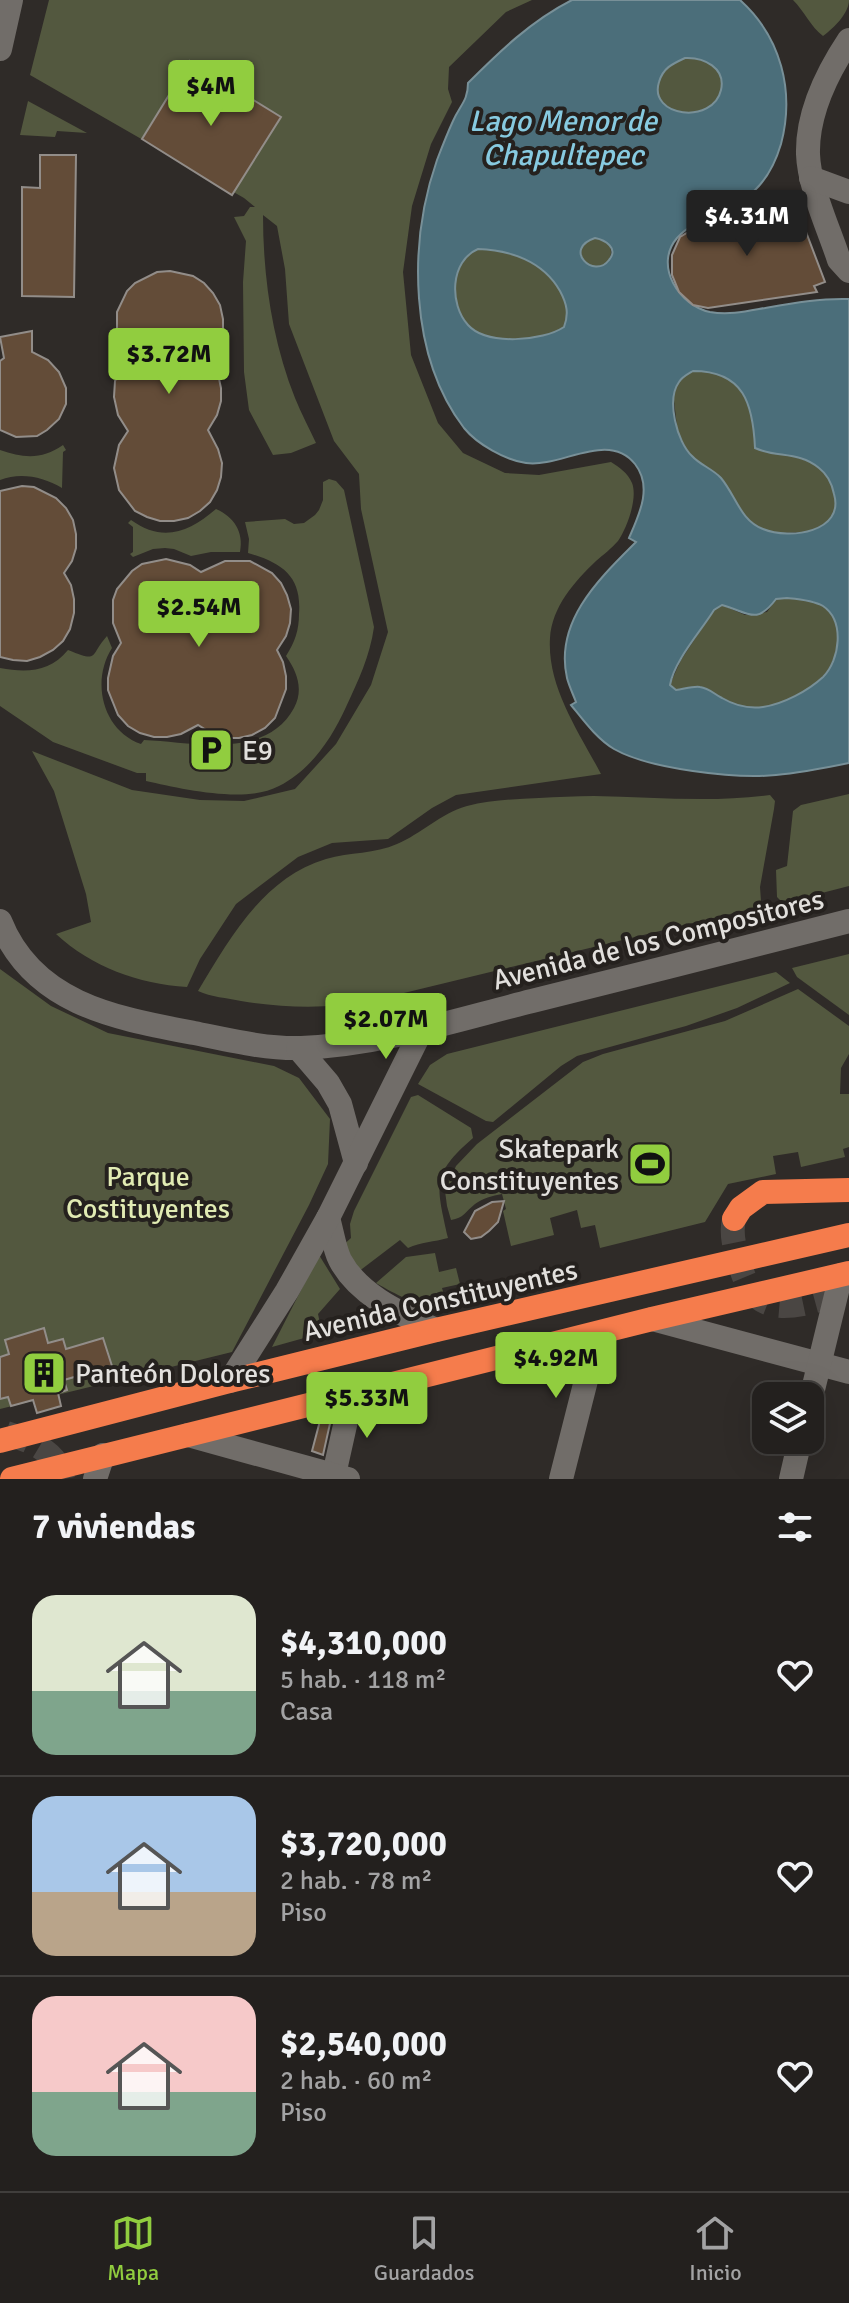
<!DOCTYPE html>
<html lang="es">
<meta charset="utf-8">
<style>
:root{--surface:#23201e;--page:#2b2827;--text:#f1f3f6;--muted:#a3a3a4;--line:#403e3c;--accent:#91cd3f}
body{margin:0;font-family:Signika,sans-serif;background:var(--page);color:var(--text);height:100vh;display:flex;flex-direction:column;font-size:30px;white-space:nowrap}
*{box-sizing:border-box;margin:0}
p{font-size:26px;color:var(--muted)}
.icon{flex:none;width:44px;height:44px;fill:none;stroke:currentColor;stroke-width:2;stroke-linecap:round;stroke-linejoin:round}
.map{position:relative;height:1479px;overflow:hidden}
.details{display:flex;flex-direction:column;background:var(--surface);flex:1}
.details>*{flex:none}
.tools{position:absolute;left:752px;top:1382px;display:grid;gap:16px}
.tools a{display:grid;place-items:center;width:72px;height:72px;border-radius:16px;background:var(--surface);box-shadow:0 8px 32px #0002,0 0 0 2px var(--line);font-size:40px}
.price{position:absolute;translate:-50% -68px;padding:0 18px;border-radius:8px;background:var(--accent);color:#111;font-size:26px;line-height:52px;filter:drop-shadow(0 2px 4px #0008)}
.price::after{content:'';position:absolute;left:50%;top:48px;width:24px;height:18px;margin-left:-12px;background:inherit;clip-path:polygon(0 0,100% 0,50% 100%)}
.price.selected{background:#222;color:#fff}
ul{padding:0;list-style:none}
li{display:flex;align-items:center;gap:24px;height:200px;padding:0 32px}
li+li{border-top:2px solid var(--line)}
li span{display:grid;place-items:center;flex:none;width:224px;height:160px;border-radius:24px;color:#555}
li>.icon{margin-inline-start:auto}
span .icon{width:96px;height:96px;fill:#fffc;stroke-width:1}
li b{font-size:34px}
h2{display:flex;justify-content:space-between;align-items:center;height:96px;padding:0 32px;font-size:34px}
.tab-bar{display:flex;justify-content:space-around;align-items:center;height:112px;border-top:2px solid var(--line);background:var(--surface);font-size:22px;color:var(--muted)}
.tab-bar a{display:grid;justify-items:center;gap:4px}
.tab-bar .selected{color:var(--accent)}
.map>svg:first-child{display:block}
</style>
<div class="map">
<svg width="849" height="1479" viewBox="0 0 849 1479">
<rect width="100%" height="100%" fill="#2f2b28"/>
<g fill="#53583f">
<path d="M49,0H532L506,12L449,67L448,89L452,102L431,144L412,206L403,272L411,355L438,423L463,453L505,473L539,475L611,462C619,467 628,473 632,483C638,498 627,528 618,541C612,548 603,555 596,561C574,582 552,607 550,638C547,687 579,732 601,774L456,795L432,808L388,839L332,843L298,857L236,904L200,959L187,987C138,984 92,967 56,934L91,922L86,894L54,791L32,751L132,790L200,800L244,801L295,789L336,744L371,685L388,632L361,509L359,474L334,441L289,324L285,269L277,226L263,215C263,276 272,340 295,398C301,413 309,428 316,443L291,453L273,455L249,410L244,372L243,282L246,241L234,217L244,216L250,207H255L244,198L30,75Z"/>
<path d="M793,0H849C849,13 834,28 823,36C811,27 804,11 793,0Z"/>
<path d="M685,58C704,57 726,68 721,90C713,125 648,117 659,82C663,68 672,64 685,58Z"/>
<polygon points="28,101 87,133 57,131 55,137 20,135"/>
<circle cx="596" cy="252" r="15"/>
<path d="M478,249C510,250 543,261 560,291C567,303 569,314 564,327C543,341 487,346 468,325C449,305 450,261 478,249Z"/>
<polygon points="693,371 708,371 732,380 746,398 755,427 779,452 810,462 822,469 831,483 836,499 835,513 830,521 809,532 779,533 764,530 750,521 740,510 728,488 719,476 691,456 678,436 673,391 680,379"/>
<path d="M63,445L66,450L63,452L62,488C43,477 21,472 0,480V450C23,458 42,460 63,445Z"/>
<path d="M329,479L336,481L344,490L374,627C370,656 358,681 346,707C332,738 311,770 279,786C246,804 182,789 146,781V773H137L53,742L0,706V668C27,673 50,672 68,650C100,663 89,656 107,636L112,648C91,681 102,730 141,744L144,740C192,742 266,760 294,708C304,689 297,672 286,656C295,642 299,630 299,614C302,576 282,563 248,553L249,539L245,522L285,519L294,524L304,523L315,515L319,510L323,500V482Z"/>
<path d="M216,509C234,517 244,532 240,552H211L191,556L174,549L165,548L153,549L133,557L130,554L133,552V527L128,523L131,520C163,543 189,532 216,509Z"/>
<path d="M787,598C798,599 813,600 823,606C845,621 840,660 822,677C808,691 783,704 763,707C748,709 734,705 722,698C714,694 709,688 700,687C693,686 683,689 676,690L670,684L681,660L714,610L722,605L745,615L767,612L776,599Z"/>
<polygon points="849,794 849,886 783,903 777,897 776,870 787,866 793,811 801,805"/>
<path d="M770,795L775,801L774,809L760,887L761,901L759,907L371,1001C327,1009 285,1008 241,1001C227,998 211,997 198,991C230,938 263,878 326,859C350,852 375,854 397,844C421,834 441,813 467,806C490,800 515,799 539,798C557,797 576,796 594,796C652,797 712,803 770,795Z"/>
<polygon points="849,954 849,1015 797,977 792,968"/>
<polygon points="0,969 51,1006 108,1033 274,1066 299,1078 330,1119 328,1164 309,1205 232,1352 0,1409"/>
<polygon points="776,972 790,983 737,1008 686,1026 577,1056 561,1066 493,1122 486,1121 418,1084 430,1065 447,1054"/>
<path d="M798,989L849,1026V1054L841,1068L840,1094H849V1147L843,1149L845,1157L801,1167L798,1152L773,1156L776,1174L728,1184L705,1222L600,1248L595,1225L581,1228L577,1210L550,1218L554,1235L511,1246L503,1211L506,1209L502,1194C492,1196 483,1198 475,1204C465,1212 464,1218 451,1220L447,1206L445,1191L456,1166L477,1144L583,1062L603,1054L725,1021Z"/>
<path d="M418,1095L471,1128L473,1138C430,1175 437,1186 448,1238C434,1242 421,1242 408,1248L400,1240L358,1272L341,1247L351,1238L350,1224L354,1211L411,1097Z"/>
<path d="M435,1253L439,1272L456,1268L460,1284L442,1288L447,1305C419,1308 399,1296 376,1283L406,1257Z"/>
<polygon points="319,1255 340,1289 318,1314 322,1333 272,1347"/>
</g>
<path fill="#4b6e7a" stroke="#789098" stroke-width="2" fill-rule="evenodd" d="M572,0H740C781,37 795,91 781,144C776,161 768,178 754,191C732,211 697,216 677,238C653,266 680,306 710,312C727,315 743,312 759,309C788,304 819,298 849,299V763C825,768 801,773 776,775C735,779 649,769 614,749C597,739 584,721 571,705L576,702C573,694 569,686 567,678C554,621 600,578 636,542L629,538C639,515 653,487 635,464C608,430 561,468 526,463C505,460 477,444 464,428C409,356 408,243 437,160C442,147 447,134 453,121C460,105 468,101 468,83C499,52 532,20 572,0ZM685,58C704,57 726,68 721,90C713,125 648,117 659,82C663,68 672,64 685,58ZM595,238C605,240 619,248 609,260C594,280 562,249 595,238ZM478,249C510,250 543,261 560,291C567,304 569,314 564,327C543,341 487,346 468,325C449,304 450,261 478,249ZM693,371C744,371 753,404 755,448C776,458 799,451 819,468C827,474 832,484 834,494C845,532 790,540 763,529C740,520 736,496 721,478C713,469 700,465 692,456C677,442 666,400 679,382C682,377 688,374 693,371ZM787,598C798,599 813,600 823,606C845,621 840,660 823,677C808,691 783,704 763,707C748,709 734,705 722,698C714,694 709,688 700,687C693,686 684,689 676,690L670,685C674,661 701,631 714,610L722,605C748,612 756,626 776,599Z"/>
<g fill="#634c38" stroke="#928d89" stroke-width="2">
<polygon points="190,61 281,117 232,195 142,139"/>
<polygon points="40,155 76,155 74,297 22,296 22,187 40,188"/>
<polygon points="792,195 825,282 814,286 817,292 708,308 693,305 679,292 672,275 672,255 680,237 697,227"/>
<polygon points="170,271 193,276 204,283 213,293 220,305 223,319 223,333 219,346 210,360 218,374 221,388 221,401 217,415 208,430 218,449 222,463 221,477 217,490 210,502 200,511 188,518 174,521 160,521 147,517 135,511 119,490 114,468 119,445 128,431 118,415 114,397 115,381 127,357 117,335 117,312 127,291 135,283 157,272"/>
<polygon points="32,331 32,352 48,360 59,372 66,388 66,404 59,419 47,430 37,436 16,437 0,430 0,361 4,358 0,337"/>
<polygon points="22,486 34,487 56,498 66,508 73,520 76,534 76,548 72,561 64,573 71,585 74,599 74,613 70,629 63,641 53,650 40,657 27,661 13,660 0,657 0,491"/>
<polygon points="166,559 190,565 201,572 225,561 250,561 272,573 281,583 287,595 291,609 290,623 286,636 277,650 283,662 286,676 286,689 275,718 265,728 252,735 239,738 225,738 211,733 198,725 181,734 167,737 154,737 140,733 128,726 118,715 108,690 108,678 113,656 121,643 113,623 113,600 117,589 132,571 142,564"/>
<polygon points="504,1201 498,1222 489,1231 481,1237 471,1239 464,1232 475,1211 492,1202"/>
<polygon points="44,1328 48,1343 63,1339 66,1349 103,1338 112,1366 64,1380 67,1390 58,1393 61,1406 37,1413 33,1400 11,1406 8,1397 0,1399 0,1357 9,1354 5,1340"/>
<polygon points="321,1417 331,1419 323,1455 312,1451"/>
</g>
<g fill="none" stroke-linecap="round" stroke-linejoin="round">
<path stroke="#4a4643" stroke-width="24" stroke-dasharray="24 12" stroke-linecap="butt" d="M6,1433C30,1441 58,1451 63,1479"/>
<path stroke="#4a4643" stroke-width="24" stroke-dasharray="24 12" stroke-linecap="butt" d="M734,1219C730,1237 736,1251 741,1268C758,1327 805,1303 849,1291"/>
<g stroke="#716d69" stroke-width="24">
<path d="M849,40C827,73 807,113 808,154C809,187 829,229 839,260L849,271"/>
<polyline points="0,49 11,0"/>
<polyline points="811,178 849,192"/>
<path d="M0,921C33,1004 115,1018 194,1033C229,1040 265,1049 301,1048C380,1045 456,1020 532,1001C638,975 743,948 849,921"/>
<polyline points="298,1048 328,1083 340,1104 356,1163"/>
<path d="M328,1218C332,1231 334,1248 340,1260C359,1296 402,1314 436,1330"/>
<polyline points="652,1319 849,1372"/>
<polyline points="230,1381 287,1291 328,1218 422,1029"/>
<polyline points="810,1402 841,1275"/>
<polyline points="333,1479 352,1394"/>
<polyline points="561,1479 598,1333"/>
<polyline points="791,1479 800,1440"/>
</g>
<g stroke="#716d69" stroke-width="24">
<polyline points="188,1435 348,1479"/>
<polyline points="95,1479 103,1455"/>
</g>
<g stroke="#f57c4c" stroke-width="24">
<polyline points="734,1219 741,1208 763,1192 849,1190"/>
<polyline points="0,1441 230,1381 436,1330 849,1235"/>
<polyline points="12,1479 652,1319 849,1273"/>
</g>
</g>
<defs>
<g id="parking-square" transform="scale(2.3)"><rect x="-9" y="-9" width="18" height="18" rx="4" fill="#91cd3f" stroke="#25211e"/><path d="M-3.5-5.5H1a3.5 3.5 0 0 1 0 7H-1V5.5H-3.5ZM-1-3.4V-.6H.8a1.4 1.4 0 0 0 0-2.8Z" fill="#111"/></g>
<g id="stadium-square" transform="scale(2.3)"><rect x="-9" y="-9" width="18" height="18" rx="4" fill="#91cd3f" stroke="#25211e"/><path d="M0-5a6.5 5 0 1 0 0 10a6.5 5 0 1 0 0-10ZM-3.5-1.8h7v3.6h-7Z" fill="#111"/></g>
<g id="building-square" transform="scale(2.3)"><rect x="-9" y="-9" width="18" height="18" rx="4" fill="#91cd3f" stroke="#25211e"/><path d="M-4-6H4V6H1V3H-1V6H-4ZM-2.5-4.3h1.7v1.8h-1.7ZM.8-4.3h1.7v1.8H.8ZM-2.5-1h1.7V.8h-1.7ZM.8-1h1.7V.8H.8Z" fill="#111"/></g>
</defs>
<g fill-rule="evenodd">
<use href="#parking-square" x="211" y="750"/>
<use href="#stadium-square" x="650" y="1164"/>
<use href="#building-square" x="44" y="1373"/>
</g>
<g text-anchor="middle" stroke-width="8" stroke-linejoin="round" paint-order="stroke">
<g font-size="28" fill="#e2e0dd" stroke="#25211e" text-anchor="start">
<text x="242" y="760">E9</text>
<text x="619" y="1158" text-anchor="end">Skatepark<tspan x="619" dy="32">Constituyentes</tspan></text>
<text x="75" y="1383">Panteón Dolores</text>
</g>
<g font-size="28" fill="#e2e0dd" stroke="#25211e">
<text transform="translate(658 939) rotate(-14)" y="10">Avenida de los Compositores</text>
<text transform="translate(440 1300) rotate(-13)" y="10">Avenida Constituyentes</text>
</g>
<g font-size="28" fill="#e1ebb3" stroke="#25211e">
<text x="148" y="1186">Parque<tspan x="148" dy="32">Costituyentes</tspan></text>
</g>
<g font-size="30" font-style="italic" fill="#87cae0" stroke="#25211e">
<text x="563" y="131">Lago Menor de<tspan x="563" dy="34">Chapultepec</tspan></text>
</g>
</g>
</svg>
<div class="tools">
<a><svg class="icon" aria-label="layers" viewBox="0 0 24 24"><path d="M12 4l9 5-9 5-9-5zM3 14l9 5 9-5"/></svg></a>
</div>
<b class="price" style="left:211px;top:128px">$4M</b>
<b class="price selected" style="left:747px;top:258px">$4.31M</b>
<b class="price" style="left:169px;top:396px">$3.72M</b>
<b class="price" style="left:199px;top:649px">$2.54M</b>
<b class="price" style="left:386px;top:1061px">$2.07M</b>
<b class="price" style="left:556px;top:1400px">$4.92M</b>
<b class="price" style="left:367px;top:1440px">$5.33M</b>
</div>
<section class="details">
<h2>7 viviendas<svg class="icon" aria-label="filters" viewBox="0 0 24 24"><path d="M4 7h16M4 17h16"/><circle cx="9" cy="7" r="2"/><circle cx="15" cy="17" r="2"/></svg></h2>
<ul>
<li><span style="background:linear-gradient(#dfe7d0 60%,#7fa58c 0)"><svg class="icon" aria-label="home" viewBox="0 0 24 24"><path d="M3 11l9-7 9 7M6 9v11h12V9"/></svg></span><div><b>$4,310,000</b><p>5 hab. · 118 m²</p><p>Casa</p></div><svg class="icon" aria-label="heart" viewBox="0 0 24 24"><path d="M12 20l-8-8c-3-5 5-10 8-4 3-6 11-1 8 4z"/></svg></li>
<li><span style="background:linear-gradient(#a9c7e8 60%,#b9a48a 0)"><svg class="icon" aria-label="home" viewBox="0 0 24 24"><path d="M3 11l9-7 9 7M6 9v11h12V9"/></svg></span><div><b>$3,720,000</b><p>2 hab. · 78 m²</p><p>Piso</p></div><svg class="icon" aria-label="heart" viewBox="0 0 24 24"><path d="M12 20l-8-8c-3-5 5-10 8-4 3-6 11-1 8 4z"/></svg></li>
<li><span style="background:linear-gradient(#f6c9c9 60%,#7fa58c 0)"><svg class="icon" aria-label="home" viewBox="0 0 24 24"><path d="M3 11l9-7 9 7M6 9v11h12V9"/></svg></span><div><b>$2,540,000</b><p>2 hab. · 60 m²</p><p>Piso</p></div><svg class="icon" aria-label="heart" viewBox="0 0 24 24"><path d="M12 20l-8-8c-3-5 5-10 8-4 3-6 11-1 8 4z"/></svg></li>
</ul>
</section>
<nav class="tab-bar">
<a class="selected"><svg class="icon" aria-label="map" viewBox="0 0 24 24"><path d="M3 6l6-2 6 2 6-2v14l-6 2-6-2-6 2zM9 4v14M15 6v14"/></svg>Mapa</a>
<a><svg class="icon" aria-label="saved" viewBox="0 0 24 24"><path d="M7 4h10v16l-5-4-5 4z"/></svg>Guardados</a>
<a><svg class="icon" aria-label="home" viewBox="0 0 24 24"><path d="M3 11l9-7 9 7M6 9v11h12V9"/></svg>Inicio</a>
</nav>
